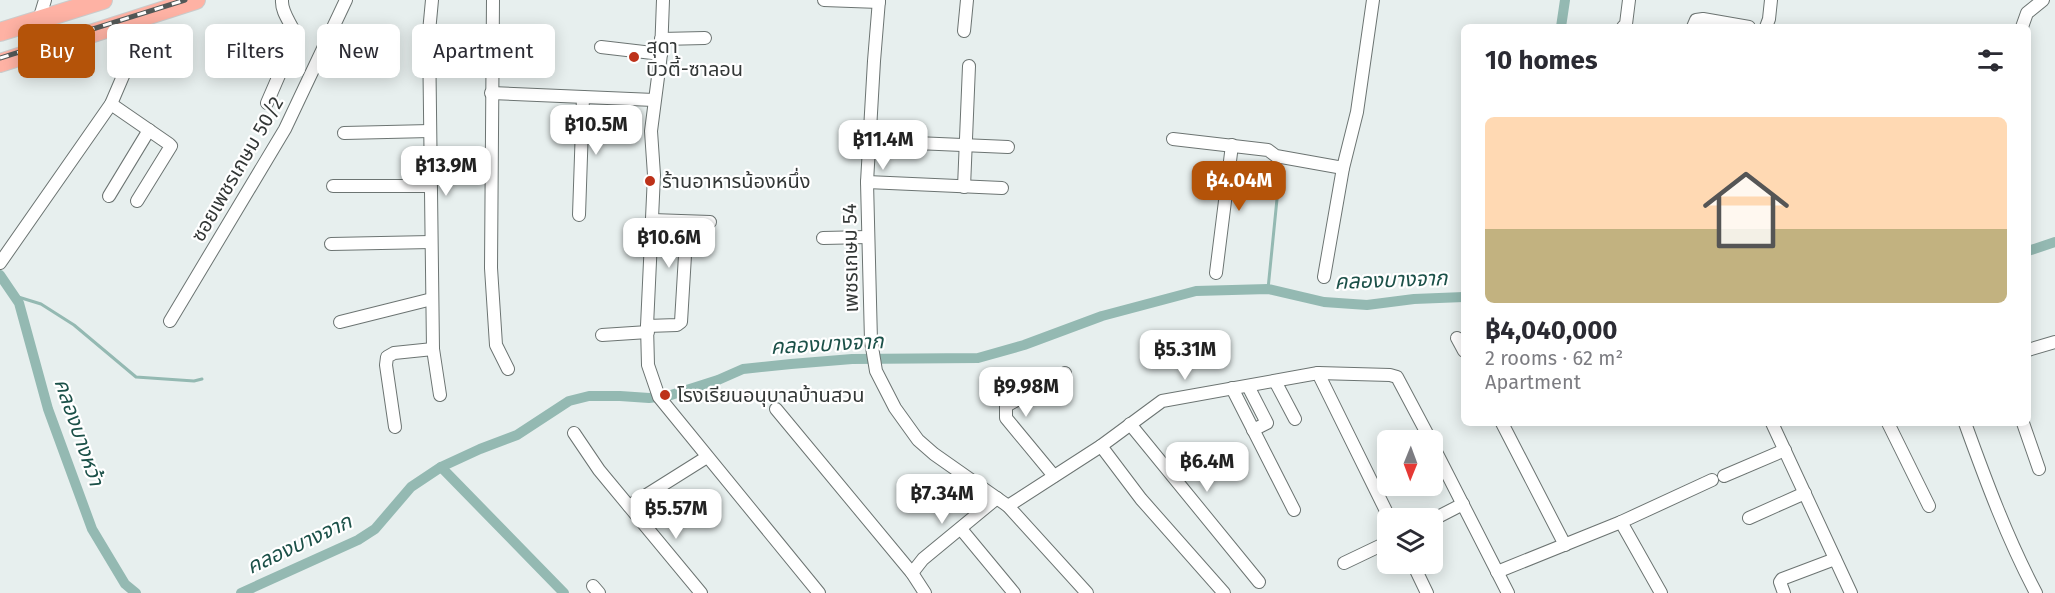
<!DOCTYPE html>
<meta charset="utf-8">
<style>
:root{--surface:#fff;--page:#f7f7f7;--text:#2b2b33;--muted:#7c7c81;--line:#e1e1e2;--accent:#b45309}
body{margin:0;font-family:"Fira Sans","Noto Sans Thai",sans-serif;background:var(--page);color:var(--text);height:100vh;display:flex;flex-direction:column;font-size:22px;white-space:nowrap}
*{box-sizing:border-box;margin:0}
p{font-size:20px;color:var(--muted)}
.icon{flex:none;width:33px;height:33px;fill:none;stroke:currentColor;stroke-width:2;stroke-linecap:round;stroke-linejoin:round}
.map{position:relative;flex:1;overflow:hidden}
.panel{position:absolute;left:1461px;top:24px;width:570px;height:402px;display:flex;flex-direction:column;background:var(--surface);border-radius:9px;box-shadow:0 3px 15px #0003}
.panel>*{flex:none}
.guide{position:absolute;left:18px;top:24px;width:570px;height:54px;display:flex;gap:12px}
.needle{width:39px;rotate:181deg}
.fabs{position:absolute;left:1377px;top:430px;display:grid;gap:12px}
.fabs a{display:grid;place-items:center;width:66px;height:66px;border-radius:9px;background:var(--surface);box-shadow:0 3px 15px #0003;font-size:30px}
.price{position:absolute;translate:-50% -51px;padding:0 14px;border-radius:12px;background:#fff;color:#222;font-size:20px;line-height:39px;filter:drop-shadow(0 2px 3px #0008)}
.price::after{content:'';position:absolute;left:50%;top:36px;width:18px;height:14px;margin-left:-9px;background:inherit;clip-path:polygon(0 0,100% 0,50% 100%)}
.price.current{background:var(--accent);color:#fff}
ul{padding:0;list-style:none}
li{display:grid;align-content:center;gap:12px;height:318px;padding:0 24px}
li+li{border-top:2px solid var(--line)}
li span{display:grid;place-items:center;height:186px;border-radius:9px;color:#555}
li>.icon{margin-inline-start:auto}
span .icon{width:108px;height:108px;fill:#fffc;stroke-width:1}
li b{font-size:26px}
h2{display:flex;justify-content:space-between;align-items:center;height:72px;padding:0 24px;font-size:26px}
.pill{padding:0 21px;border-radius:9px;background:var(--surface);box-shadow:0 3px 15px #0003;font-size:21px;line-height:54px}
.pill.current{background:var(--accent);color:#fff}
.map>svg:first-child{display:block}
</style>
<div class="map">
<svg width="2055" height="593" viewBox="0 0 2055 593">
<rect width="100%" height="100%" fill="#e7efee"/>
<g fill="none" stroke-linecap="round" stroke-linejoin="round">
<g stroke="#94b9b2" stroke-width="3">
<polyline points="1268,289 1280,169 1279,161"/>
<polyline points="15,296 41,304 74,325 136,377 194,381 202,379"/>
</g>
<g stroke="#94b9b2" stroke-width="10">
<polyline points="1561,27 1565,0"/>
<polyline points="2028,251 2055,242"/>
<polyline points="0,275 19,303 48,409 92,529 125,584 136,593"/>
<polyline points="441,467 564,593"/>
<polyline points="241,593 358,540 375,529 411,487 441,467 480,449 517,435 569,401 589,396 620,396 649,398 671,395 718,380 743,369 791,364 852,359 978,358 1024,345 1102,316 1196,291 1268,289 1324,302 1367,305 1414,299 1464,297"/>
</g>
<g stroke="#6c7472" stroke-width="14">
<g id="street">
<polyline points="432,0 429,32 433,349 440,395"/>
<polyline points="493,0 491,268 496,345 508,369"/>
<polyline points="663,0 661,54 651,131 654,175 647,326 648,365 659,397 819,593"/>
<polyline points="824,0 879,2"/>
<polyline points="879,0 874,61 867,182 871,341 876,371 895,408 918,440 934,454 1008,506 1087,593"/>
<polyline points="39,20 45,0"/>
<polyline points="1623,27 1626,24 1629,0"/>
<polyline points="1693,27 1696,20 1703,19 1749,27"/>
<polyline points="1766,27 1769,19 1771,0"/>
<polyline points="2022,27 2027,13 2043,0"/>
<polyline points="964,31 967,0"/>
<polyline points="661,39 705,38"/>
<polyline points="601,47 661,54"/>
<polyline points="491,93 654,100"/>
<path d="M267,103L296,36C292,24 281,13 282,0"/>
<polyline points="111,104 169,144 171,146 137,201"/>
<polyline points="344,133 430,131"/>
<polyline points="1173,139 1268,150 1276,156 1343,168"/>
<polyline points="916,143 1008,147"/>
<polyline points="867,182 1002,188"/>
<polyline points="333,186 430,186"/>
<polyline points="964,187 969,66"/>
<polyline points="109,196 149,130"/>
<polyline points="579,215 583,97"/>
<polyline points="652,220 710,222"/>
<polyline points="823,238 868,237"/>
<polyline points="331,244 431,242"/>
<polyline points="0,263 111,104 135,48 142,17"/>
<polyline points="1216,273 1232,145"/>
<polyline points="1324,277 1343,168 1357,112 1373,0"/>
<polyline points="170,321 285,129 346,0"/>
<polyline points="340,322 432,299"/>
<polyline points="647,326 677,325 681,322 687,222"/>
<polyline points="602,335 648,332"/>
<polyline points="1457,338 1464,351"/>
<polyline points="2028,350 2055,342"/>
<polyline points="1318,373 1390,519"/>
<polyline points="1275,381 1295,419"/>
<polyline points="1248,386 1267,423 1253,430"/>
<polyline points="1232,388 1294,510"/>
<polyline points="776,409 912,573 925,593"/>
<polyline points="1502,423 1565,545"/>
<polyline points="1772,423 1851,593"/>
<polyline points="1888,423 1929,506"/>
<path d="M1965,423C1986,481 2007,538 2036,593"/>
<polyline points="2023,423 2039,469"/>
<polyline points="1130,424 1259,582"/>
<polyline points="395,427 386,365 387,357 394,353 433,349"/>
<polyline points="574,433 599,470 701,593"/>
<polyline points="1432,444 1508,593"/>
<polyline points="1101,446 1141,499 1224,593"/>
<polyline points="1054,476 1006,418 1006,406 1065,373"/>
<polyline points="1724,476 1785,450"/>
<polyline points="629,506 707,457"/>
<polyline points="1008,506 1101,446 1162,401 1318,373 1390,375 1397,377 1431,441"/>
<polyline points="1749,518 1805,493"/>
<polyline points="1432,520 1463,504"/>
<polyline points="1621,522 1712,480"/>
<polyline points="961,529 1014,593"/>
<polyline points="1344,563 1388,542"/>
<polyline points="1413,564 1427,593"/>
<polyline points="1497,572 1621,522 1661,593"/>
<polyline points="912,573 923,559 997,498"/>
<polyline points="593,586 599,593"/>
<polyline points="1784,593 1780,582 1782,579 1835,559"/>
</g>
</g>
<g stroke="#cacbcb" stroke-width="20">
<g id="primary">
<polyline points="0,32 103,0"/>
<polyline points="0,63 196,0"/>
</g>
</g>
<use href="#street" stroke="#fff" stroke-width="12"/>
<use href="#primary" stroke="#feb2a4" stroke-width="18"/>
<g stroke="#535857" stroke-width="5">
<polyline id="rail" points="0,58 185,0"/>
</g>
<use href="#rail" stroke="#fff" stroke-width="3" stroke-dasharray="9" stroke-linecap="butt"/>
</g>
<g fill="#bd3119" stroke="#fff" stroke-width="2">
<circle cx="634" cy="57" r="6"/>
<circle cx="650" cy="181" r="6"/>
<circle cx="665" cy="395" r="6"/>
</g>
<g text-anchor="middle" stroke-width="4.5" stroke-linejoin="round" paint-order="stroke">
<g font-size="20" fill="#333736" stroke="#fff" text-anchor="start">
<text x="646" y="53">สุดา<tspan x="646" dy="23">บิวตี้-ซาลอน</tspan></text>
<text x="662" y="188">ร้านอาหารน้องหนึ่ง</text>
<text x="677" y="402">โรงเรียนอนุบาลบ้านสวน</text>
</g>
<g font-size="20" fill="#333736" stroke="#fff">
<text transform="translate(237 169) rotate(-60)" y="7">ซอยเพชรเกษม 50/2</text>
<text transform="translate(850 258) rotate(-91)" y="7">เพชรเกษม 54</text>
</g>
<g font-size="21" font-style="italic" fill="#1b5048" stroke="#fff">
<text transform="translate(1391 280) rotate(-2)" y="7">คลองบางจาก</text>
<text transform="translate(827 344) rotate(-3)" y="7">คลองบางจาก</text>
<text transform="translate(79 432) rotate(71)" y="7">คลองบางหว้า</text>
<text transform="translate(299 544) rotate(-25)" y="7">คลองบางจาก</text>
</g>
</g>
</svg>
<div class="fabs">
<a><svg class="needle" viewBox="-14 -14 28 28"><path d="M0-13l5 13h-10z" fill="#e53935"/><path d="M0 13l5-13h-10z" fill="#7c7c81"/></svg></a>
<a><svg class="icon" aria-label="layers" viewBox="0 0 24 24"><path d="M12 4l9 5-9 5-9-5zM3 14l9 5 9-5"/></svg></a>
</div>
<b class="price" style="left:596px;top:156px">฿10.5M</b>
<b class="price" style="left:883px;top:171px">฿11.4M</b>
<b class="price" style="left:446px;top:197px">฿13.9M</b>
<b class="price current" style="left:1239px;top:212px">฿4.04M</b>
<b class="price" style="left:669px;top:269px">฿10.6M</b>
<b class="price" style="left:1185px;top:381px">฿5.31M</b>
<b class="price" style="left:1026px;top:418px">฿9.98M</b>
<b class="price" style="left:1207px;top:493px">฿6.4M</b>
<b class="price" style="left:942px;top:525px">฿7.34M</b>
<b class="price" style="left:676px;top:540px">฿5.57M</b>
<div class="guide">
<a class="pill current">Buy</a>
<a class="pill">Rent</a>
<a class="pill">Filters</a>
<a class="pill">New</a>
<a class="pill">Apartment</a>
</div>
<section class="panel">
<h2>10 homes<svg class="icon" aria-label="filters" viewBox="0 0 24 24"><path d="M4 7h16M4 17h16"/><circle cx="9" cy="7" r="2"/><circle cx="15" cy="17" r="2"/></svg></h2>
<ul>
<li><span style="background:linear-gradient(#ffd9b3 60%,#c2b280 0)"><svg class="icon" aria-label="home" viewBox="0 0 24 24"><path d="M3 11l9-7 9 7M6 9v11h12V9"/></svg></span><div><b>฿4,040,000</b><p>2 rooms · 62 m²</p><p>Apartment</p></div></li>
</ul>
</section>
</div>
